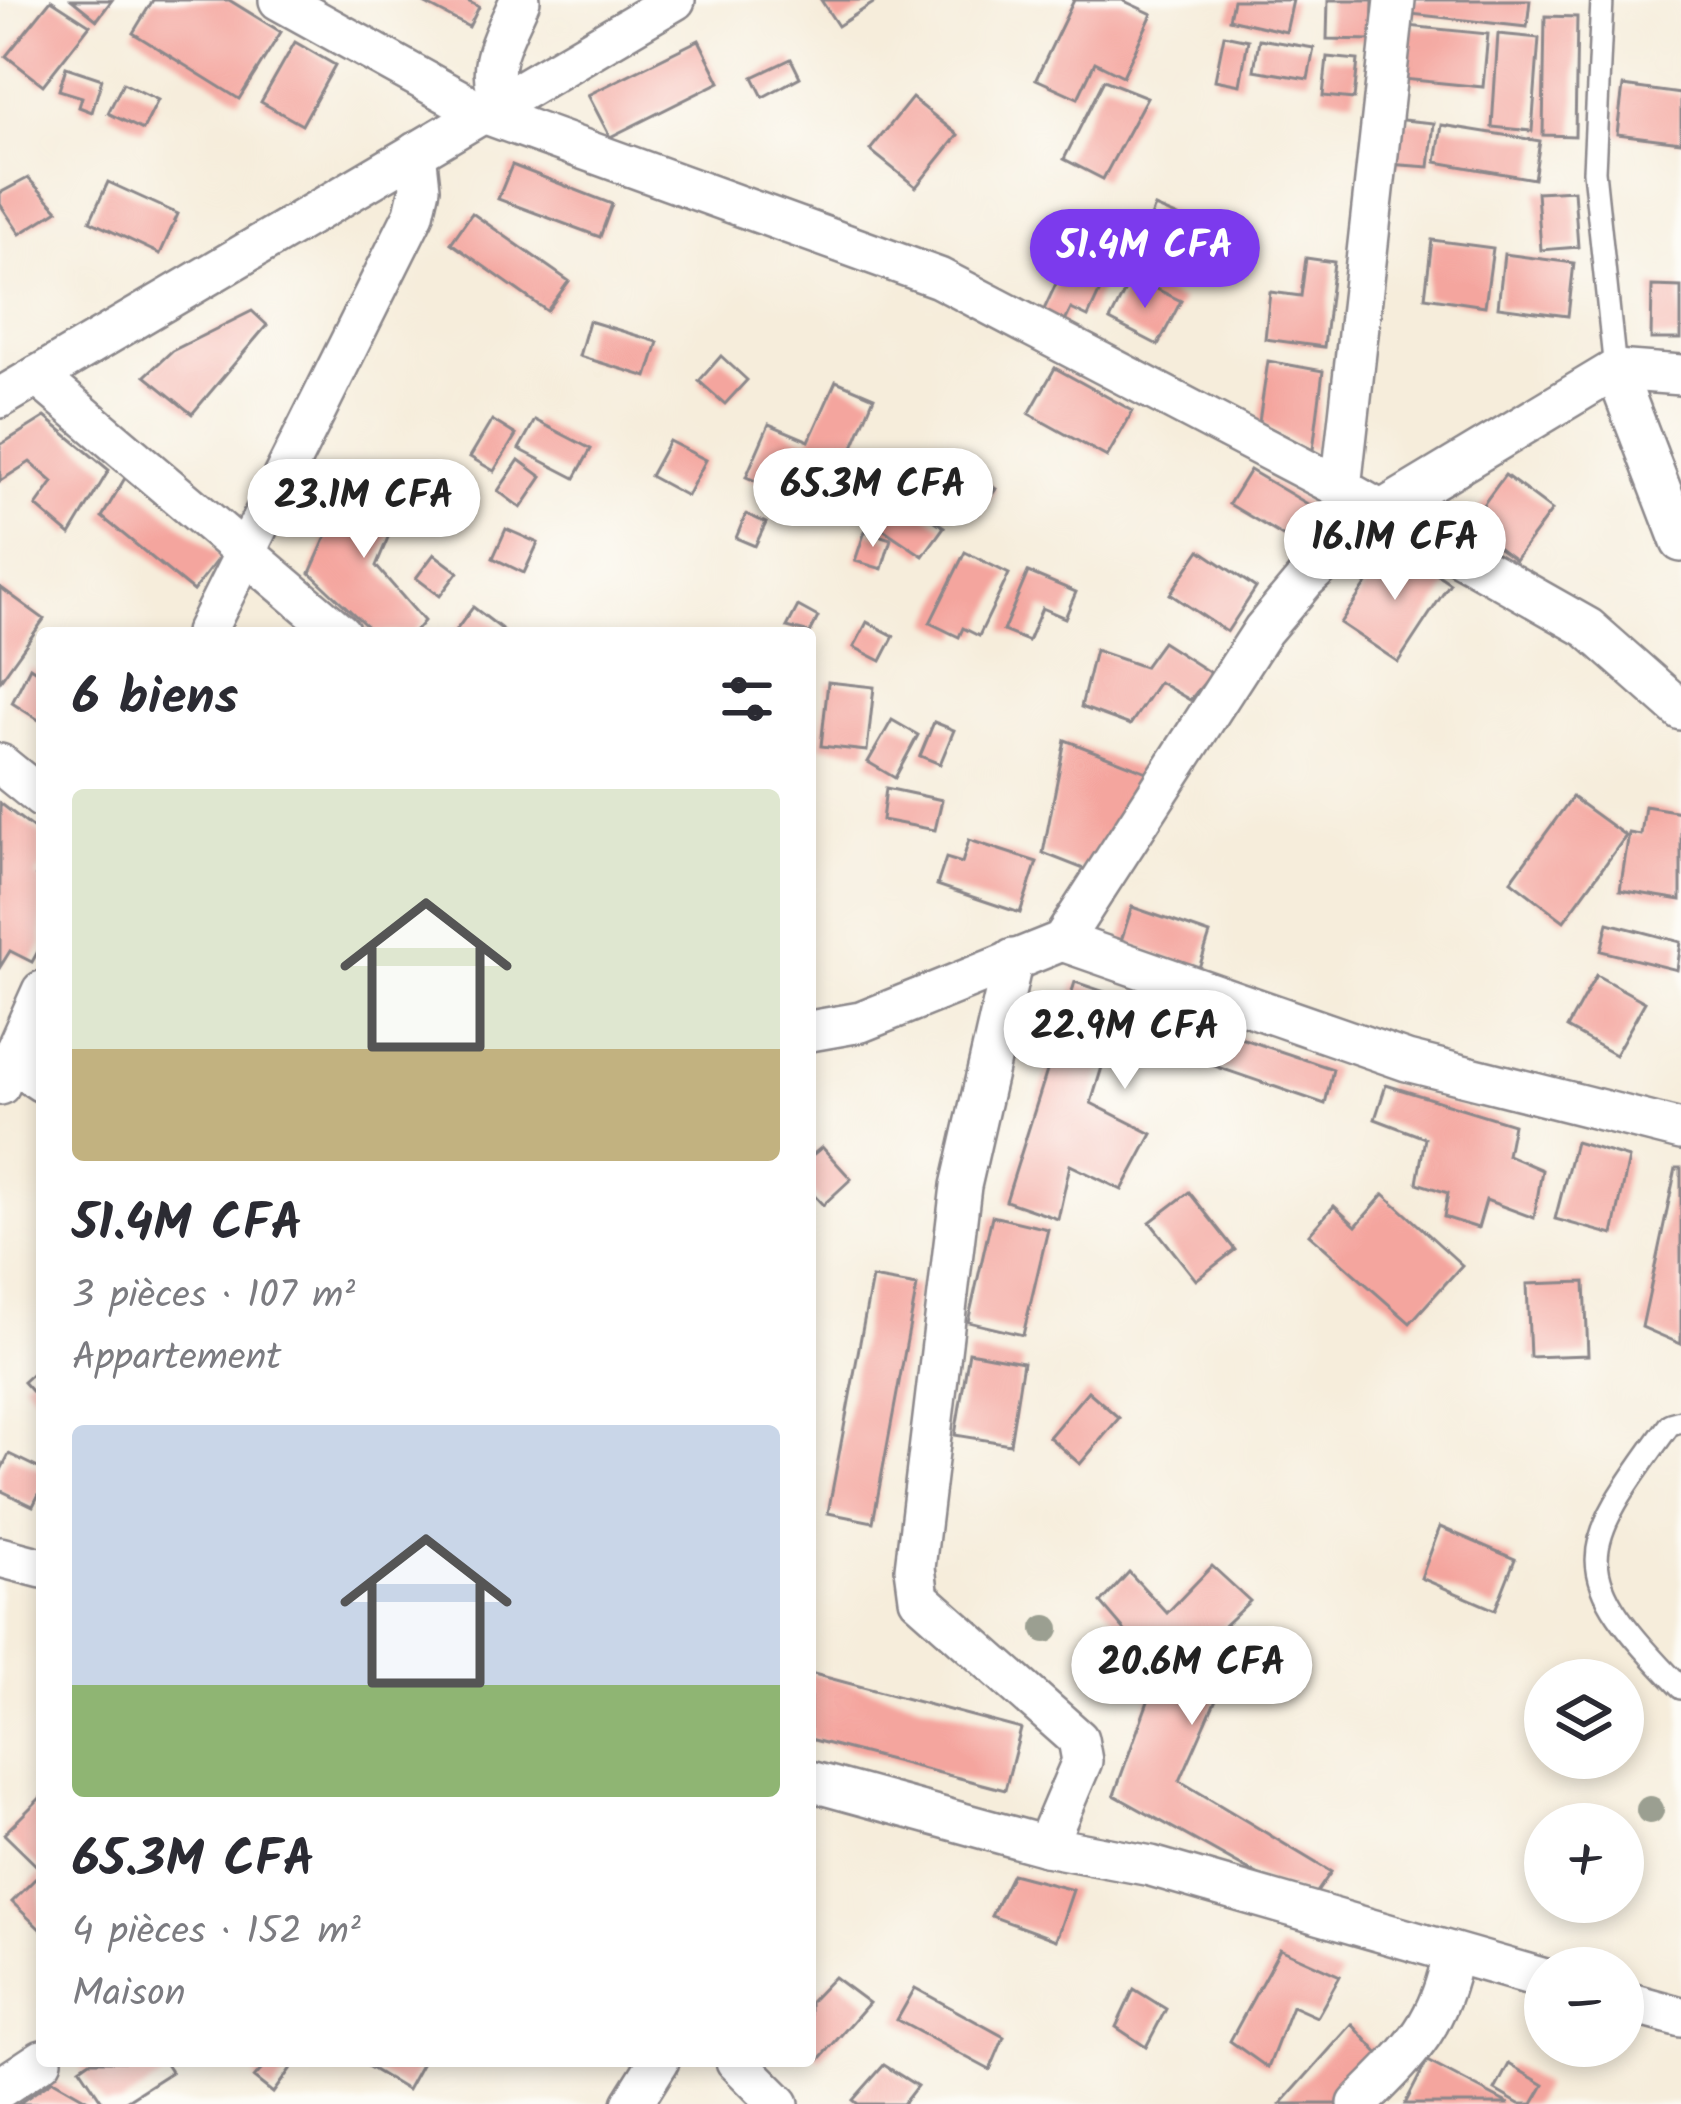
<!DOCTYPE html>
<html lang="fr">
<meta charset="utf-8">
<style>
:root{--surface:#fff;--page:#f2f2f3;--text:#2b2b33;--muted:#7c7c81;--accent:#7c3aed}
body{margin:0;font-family:Kalam,sans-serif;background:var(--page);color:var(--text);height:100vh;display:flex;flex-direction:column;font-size:45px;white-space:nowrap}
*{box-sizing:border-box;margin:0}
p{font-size:39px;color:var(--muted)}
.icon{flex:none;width:66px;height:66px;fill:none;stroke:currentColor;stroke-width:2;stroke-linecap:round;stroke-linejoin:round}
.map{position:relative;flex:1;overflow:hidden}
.drawer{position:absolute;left:36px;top:627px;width:780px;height:1440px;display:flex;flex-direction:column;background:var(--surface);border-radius:12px;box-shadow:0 6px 18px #0003}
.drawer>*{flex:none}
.tools{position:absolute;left:1524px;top:1659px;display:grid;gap:24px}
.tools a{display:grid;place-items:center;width:120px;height:120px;border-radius:50%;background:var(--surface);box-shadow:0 6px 18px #0003;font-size:60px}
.price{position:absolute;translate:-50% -102px;padding:0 27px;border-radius:42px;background:#fff;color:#222;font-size:39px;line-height:78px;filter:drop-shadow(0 3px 6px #0008)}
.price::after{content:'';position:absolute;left:50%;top:72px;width:36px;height:27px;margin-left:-18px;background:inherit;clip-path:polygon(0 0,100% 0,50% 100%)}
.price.active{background:var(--accent);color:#fff}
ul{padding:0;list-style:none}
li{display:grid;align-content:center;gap:24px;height:636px;padding:0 36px}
li span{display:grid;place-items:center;height:372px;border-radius:12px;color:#555}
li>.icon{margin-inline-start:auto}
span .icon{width:216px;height:216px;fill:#fffc;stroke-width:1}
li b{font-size:51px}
h2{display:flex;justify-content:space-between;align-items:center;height:144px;padding:0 36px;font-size:51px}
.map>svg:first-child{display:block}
</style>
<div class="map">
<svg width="1681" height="2104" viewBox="0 0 1681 2104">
<rect width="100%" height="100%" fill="#fdfcf7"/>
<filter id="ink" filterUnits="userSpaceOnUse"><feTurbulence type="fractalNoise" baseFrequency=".00833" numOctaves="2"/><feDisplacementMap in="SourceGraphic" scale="24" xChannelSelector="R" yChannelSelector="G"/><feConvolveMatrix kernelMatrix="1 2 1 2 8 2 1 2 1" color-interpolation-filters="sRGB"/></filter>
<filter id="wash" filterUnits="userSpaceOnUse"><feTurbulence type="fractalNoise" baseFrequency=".004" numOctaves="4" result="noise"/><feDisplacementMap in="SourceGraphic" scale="48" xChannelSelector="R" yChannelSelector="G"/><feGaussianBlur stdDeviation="2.7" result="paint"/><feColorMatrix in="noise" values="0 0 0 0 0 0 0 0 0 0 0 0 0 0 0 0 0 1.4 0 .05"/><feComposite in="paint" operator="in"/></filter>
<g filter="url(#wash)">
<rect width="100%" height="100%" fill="#f6eddb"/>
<g id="blocks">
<g fill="#f4a59e">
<polygon points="51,0 90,25 43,85 6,56"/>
<polygon points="72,0 112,0 97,20"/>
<polygon points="153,0 229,0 281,32 239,99 133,33"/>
<polygon points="418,0 465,0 479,7 469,27"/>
<polygon points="821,0 878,0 838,26"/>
<polygon points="1074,0 1122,0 1152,14 1123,76 1095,62 1078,98 1036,79"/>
<polygon points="1233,0 1293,0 1286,32 1229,19"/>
<polygon points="1328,0 1373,0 1372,40 1327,39"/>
<polygon points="1412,0 1530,0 1527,27 1411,14"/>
<polygon points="1545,16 1577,17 1575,136 1543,135"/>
<polygon points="1398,25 1488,34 1483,87 1393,78"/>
<polygon points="1498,34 1539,38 1532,131 1492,127"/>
<polygon points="1224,35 1248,40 1240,85 1215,80"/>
<polygon points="1259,39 1314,48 1308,79 1254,70"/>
<polygon points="699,40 720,82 610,137 588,95"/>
<polygon points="295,42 335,65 302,125 261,102"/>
<polygon points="1327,57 1358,60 1354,99 1323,96"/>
<polygon points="791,59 800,77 763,97 753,77"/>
<polygon points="66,67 102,79 92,112 79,107 82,97 59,90"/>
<polygon points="1104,80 1147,97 1103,179 1064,159"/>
<polygon points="123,83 158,100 143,130 108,113"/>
<polygon points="1623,86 1681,94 1681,142 1617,134"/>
<polygon points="912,98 958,135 916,187 870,150"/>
<polygon points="1393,119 1434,123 1429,167 1388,164"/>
<polygon points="1442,125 1540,141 1534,179 1436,162"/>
<polygon points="512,165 612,204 600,237 498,199"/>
<polygon points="28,178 58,210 20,234 0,204 0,193"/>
<polygon points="108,182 178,214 160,254 90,221"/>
<polygon points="1574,190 1578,247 1541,250 1537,192"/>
<polygon points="1155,207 1181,218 1160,267 1135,256"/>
<polygon points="472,213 569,281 547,311 451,243"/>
<polygon points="1432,240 1493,248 1485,306 1425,297"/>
<polygon points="1504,254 1574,263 1568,316 1498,307"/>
<polygon points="1306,258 1334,262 1324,347 1265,339 1270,292 1301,296"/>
<polygon points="1066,262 1105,280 1088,317 1071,309 1063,326 1041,316"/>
<polygon points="1132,277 1181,301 1158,345 1110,320"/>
<polygon points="1652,286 1681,287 1681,339 1651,339"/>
<polygon points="252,311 267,325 192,414 145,376 172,351"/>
<polygon points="589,321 658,342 647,377 579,356"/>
<polygon points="721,356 747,380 725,404 699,381"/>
<polygon points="1268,361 1323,371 1313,450 1259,422"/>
<polygon points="1055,368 1133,411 1107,457 1029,414"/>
<polygon points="836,381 874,397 826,511 746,477 769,424 809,441"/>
<polygon points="45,417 109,470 70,535 36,506 53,482 30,462 0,481 0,445"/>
<polygon points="492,420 516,435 494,471 470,457"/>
<polygon points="535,420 591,449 575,478 519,449"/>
<polygon points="669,441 706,460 687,496 650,476"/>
<polygon points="937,457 967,473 945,514 915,498"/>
<polygon points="519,460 542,477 521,508 498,491"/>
<polygon points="1250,470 1323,513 1303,548 1229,504"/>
<polygon points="977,475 996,489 978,513 959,499"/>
<polygon points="1505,475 1552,510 1515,560 1468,525"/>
<polygon points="353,476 403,502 376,566 424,621 414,633 374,633 310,573"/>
<polygon points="125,478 220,556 193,591 102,517"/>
<polygon points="894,494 944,527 923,556 874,523"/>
<polygon points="746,514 766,523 755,546 736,538"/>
<polygon points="506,529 538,543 524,573 493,558"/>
<polygon points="865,531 891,539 882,569 855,561"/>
<polygon points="1393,545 1450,583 1398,662 1340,623"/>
<polygon points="1200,550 1256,588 1227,632 1170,594"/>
<polygon points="965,552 1009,574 979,636 963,628 959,637 930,623"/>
<polygon points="434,554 458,572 440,596 416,578"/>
<polygon points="1028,572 1076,592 1065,618 1042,608 1028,641 1003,631"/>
<polygon points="0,587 44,619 0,681"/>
<polygon points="798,606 818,617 810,633 787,627"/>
<polygon points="473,607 507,633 454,633"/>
<polygon points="867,622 894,636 881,661 854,647"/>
<polygon points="1162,642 1212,674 1190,700 1159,682 1130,725 1081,707 1095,650 1144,667"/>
<polygon points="30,667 42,675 42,722 12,703"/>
<polygon points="828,682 874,687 867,751 821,746"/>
<polygon points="892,720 918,735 895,778 868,762"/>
<polygon points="934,722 954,730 940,764 920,756"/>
<polygon points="1065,740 1147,772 1086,870 1043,853"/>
<polygon points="886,788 942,800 935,830 882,820"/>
<polygon points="1572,797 1626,836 1564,921 1511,881"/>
<polygon points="0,803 42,835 42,868 36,876 42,880 42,944 32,962 10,951 0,967"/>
<polygon points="1645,806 1681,812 1681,900 1620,890 1629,833 1641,835"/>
<polygon points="969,840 1037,862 1020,913 937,885 946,858 962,863"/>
<polygon points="1132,907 1210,934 1199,968 1121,941"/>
<polygon points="1608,923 1681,942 1677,970 1601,951"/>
<polygon points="1596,975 1645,1002 1615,1055 1567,1028"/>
<polygon points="1075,982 1333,1069 1325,1104 1113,1031 1091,1103 1152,1134 1122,1190 1070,1165 1058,1219 1006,1201"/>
<polygon points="1386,1085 1513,1124 1507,1155 1542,1170 1534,1218 1486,1200 1478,1228 1444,1217 1448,1193 1417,1183 1425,1138 1375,1119"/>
<polygon points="1575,1142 1629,1158 1613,1235 1555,1219"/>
<polygon points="822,1147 851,1179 823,1205 810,1191 810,1157"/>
<polygon points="1676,1168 1681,1168 1681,1344 1642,1327"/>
<polygon points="1189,1192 1235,1250 1196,1280 1150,1222"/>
<polygon points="1384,1194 1462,1265 1410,1323 1309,1234 1334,1206 1356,1226"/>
<polygon points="992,1216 1048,1229 1023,1335 968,1322"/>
<polygon points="872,1278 917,1286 873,1522 828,1513"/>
<polygon points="1585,1282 1588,1355 1530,1357 1527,1284"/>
<polygon points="969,1352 1023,1362 1010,1444 955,1435"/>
<polygon points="42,1365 42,1403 23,1382"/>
<polygon points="1088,1391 1119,1418 1080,1464 1049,1437"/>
<polygon points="9,1454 42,1470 42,1488 33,1506 0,1490 0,1472"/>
<polygon points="1440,1527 1515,1559 1495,1610 1421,1578"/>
<polygon points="1212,1566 1250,1601 1194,1654 1225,1679 1180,1781 1331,1872 1315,1895 1272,1883 1114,1795 1159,1671 1101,1603 1129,1572 1167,1613"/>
<polygon points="810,1673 1021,1729 1005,1790 810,1739"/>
<polygon points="42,1796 42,1871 4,1834"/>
<polygon points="42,1872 42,1931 12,1902"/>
<polygon points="1012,1874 1073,1890 1056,1940 991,1916"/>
<polygon points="1280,1949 1340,1976 1317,2017 1292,2006 1268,2068 1230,2041"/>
<polygon points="834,1977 869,2003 820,2059 810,2050 810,2002"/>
<polygon points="915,1988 1004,2037 990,2070 897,2020"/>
<polygon points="1134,1989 1166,2009 1146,2047 1116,2027"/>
<polygon points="1352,2024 1379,2054 1347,2104 1281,2104"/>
<polygon points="90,2061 164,2061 171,2072 121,2104 104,2104 80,2068"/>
<polygon points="269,2061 296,2061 273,2093 254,2078"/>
<polygon points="374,2061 423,2061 407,2090 369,2067"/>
<polygon points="1427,2061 1509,2104 1405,2104"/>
<polygon points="1509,2064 1544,2085 1533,2104 1519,2104 1495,2090"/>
<polygon points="884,2065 917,2086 903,2104 858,2104 853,2100"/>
<polygon points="53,2080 95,2104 18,2104"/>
</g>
</g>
</g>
<g filter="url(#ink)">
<use href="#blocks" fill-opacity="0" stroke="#8c888b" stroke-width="3"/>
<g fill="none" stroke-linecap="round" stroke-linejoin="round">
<g stroke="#8c888b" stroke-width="26">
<g id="lane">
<polyline points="1602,0 1594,171 1615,370"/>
<path d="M1681,1421L1670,1424C1576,1552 1566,1570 1681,1688"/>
</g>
</g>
<g stroke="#8c888b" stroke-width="44">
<g id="street">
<polyline points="279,0 483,113 939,278 1341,488 1588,628 1681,710"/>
<path d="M503,102C481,68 506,34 520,0"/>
<polyline points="1615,370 1681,542"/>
<polyline points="37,376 340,633"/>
<polyline points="0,398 675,0"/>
<polyline points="1341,488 1395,0"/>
<polyline points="205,633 414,214 420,188 416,152"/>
<polyline points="0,764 42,798"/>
<polyline points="1062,941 1263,630 1305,580 1379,512 1615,370 1681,375"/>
<polyline points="1013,959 961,1186 915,1568 919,1598 1078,1739 1082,1761 1046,1846"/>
<polyline points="810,1031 861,1022 1062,941 1407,1061 1681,1130"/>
<polyline points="10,1061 42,1082"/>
<polyline points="0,1085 42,991"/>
<polyline points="0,1557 42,1568"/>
<polyline points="810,1781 1046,1846 1151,1866 1545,1979"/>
<polyline points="1623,2001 1681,2017"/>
<polyline points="736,2061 779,2104"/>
<polyline points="0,2088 42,2060"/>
<polyline points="632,2104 659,2061"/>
<path d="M1358,2104C1410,2052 1439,2027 1453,1953"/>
</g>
</g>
<use href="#lane" stroke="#fff" stroke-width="21"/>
<use href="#street" stroke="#fff" stroke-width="39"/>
</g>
<g fill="#9b9f91">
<circle cx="1046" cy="1629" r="14"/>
<circle cx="1650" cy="1810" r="14"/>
</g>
</g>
</svg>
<div class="tools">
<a><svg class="icon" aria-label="layers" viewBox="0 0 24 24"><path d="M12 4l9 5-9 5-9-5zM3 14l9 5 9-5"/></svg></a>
<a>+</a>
<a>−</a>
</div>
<b class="price active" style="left:1145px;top:311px">51.4M CFA</b>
<b class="price" style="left:873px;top:550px">65.3M CFA</b>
<b class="price" style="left:364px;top:561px">23.1M CFA</b>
<b class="price" style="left:1395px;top:603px">16.1M CFA</b>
<b class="price" style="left:1125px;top:1092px">22.9M CFA</b>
<b class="price" style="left:1192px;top:1728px">20.6M CFA</b>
<section class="drawer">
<h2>6 biens<svg class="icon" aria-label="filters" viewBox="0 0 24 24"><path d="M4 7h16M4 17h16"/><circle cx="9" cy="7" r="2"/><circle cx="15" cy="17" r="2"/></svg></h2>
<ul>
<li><span style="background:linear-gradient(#dfe7d0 70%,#c2b280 0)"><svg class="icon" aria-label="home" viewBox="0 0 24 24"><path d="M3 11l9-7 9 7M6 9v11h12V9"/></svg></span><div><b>51.4M CFA</b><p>3 pièces · 107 m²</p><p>Appartement</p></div></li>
<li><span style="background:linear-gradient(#c9d6e8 70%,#8fb573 0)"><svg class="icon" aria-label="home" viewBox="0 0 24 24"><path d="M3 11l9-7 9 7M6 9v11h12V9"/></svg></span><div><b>65.3M CFA</b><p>4 pièces · 152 m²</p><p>Maison</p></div></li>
</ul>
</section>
</div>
